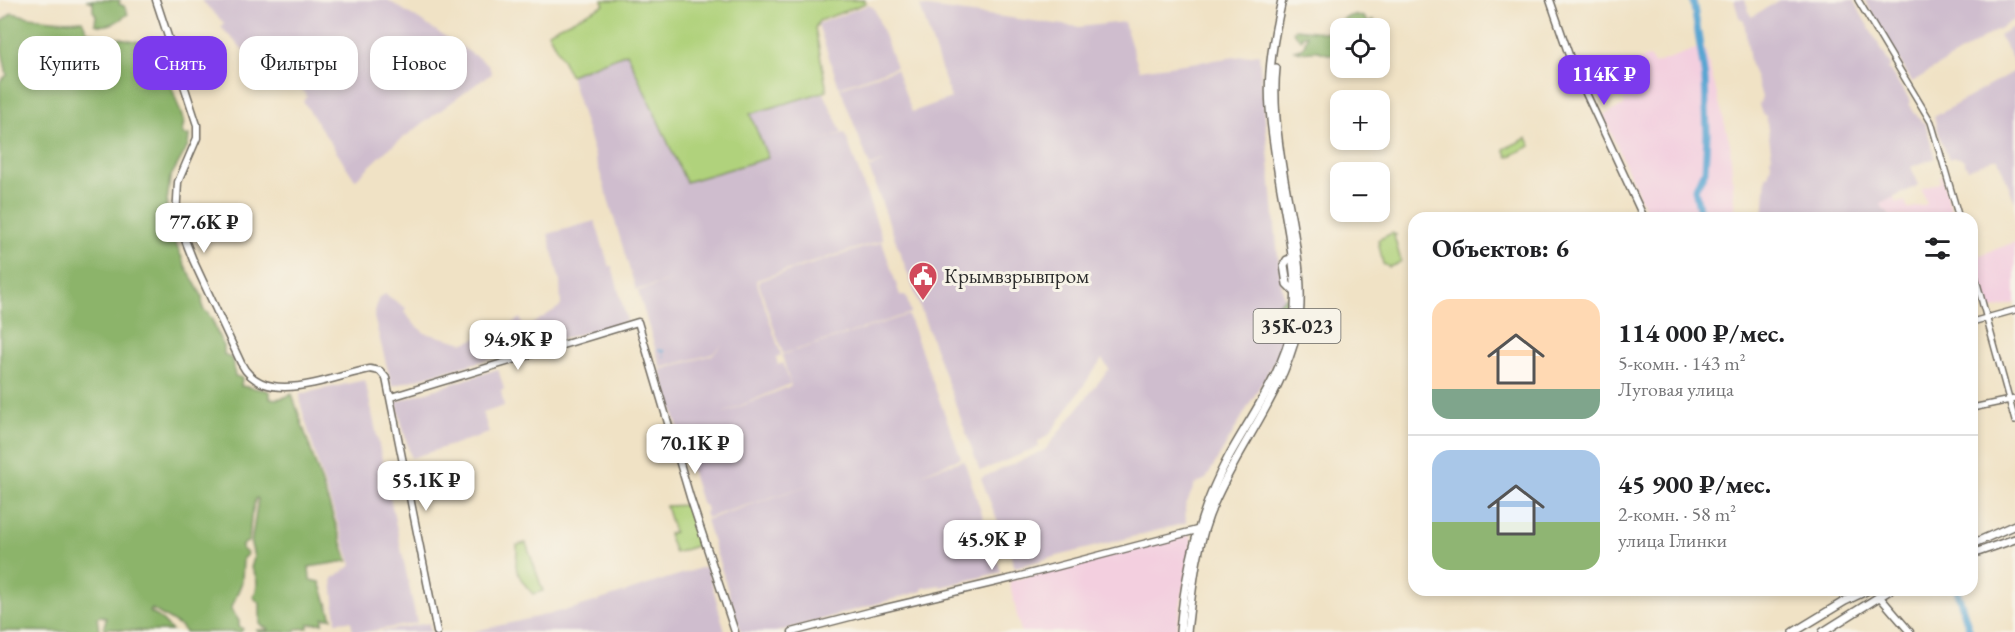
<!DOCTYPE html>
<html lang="ru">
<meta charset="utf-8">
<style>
:root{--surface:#fff;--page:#f6f6f6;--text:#202124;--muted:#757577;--line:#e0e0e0;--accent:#7c3aed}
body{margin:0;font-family:"EB Garamond",serif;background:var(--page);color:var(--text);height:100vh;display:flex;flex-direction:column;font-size:22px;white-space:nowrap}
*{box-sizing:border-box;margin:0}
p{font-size:20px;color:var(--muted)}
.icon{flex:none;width:33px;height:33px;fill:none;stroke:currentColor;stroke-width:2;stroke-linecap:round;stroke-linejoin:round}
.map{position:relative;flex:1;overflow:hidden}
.details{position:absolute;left:1408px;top:212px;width:570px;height:384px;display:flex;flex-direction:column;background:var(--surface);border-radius:18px;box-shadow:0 3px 9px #0003}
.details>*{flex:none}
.hud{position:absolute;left:18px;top:36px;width:570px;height:54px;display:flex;gap:12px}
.tools{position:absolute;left:1330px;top:18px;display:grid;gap:12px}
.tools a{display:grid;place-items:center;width:60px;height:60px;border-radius:12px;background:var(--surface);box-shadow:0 3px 9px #0003;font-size:30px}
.price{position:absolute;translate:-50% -51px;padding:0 14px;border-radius:12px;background:#fff;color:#222;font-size:20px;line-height:39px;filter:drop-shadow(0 2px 3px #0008)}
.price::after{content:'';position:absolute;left:50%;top:36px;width:18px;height:14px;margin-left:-9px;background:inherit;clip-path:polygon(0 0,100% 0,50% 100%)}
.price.current{background:var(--accent);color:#fff}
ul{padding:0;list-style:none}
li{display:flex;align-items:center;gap:18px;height:150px;padding:0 24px}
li+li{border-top:2px solid var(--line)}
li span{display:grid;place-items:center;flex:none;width:168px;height:120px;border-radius:18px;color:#555}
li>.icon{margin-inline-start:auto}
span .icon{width:72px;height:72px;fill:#fffc;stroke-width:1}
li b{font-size:26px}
h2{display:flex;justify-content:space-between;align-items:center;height:72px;padding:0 24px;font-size:26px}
.tag{padding:0 21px;border-radius:18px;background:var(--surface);box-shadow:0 3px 9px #0003;font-size:21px;line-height:54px}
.tag.current{background:var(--accent);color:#fff}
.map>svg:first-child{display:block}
</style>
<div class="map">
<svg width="2015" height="632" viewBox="0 0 2015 632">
<rect width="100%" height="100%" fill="#f7f3e8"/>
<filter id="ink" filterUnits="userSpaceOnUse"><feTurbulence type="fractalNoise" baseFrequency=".0167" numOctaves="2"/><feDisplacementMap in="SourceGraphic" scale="12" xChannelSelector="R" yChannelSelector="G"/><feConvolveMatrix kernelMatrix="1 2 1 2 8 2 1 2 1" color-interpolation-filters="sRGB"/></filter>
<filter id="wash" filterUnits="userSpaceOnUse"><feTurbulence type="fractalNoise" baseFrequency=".008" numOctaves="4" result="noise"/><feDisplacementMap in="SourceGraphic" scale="24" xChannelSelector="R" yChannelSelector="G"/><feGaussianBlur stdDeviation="1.35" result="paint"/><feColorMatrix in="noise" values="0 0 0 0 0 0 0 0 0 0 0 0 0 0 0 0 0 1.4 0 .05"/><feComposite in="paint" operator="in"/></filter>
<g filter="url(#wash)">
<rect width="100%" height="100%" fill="#f0e2c5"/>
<g fill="#f3cfdf">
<polygon points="1704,46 1730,143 1735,217 1649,217 1603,115 1624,106 1625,64 1649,57 1654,64"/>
<polygon points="1942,176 1953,217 1890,217 1887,211 1884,212 1880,204 1894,197 1897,203 1905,201 1908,209 1927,204 1921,189 1938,183 1941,181 1939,177"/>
<polygon points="2015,242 2015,303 1990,310 1975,257"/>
<polygon points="1186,535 1190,536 1192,540 1176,632 1021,632 1009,581"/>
</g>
<g fill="#cfbdce">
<polygon points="201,0 388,0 488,64 492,74 483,79 387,150 355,180 303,101 307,97 281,57 265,72 221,27 224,23"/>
<polygon points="1734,0 1745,0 1751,17 1780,0 1853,0 1891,66 1888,68 1911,102 1908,104 1923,123 1925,122 1935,158 1911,167 1919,185 1880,204 1883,211 1886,210 1890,217 1763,217 1766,176 1768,176 1771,164 1770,158 1772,157 1766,116 1762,114 1759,105 1762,97 1750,62 1744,21 1739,17"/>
<polygon points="1866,0 2015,0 2015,19 1912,82 1865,1"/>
<polygon points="868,5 874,8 896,67 839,87 818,24"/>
<polygon points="920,6 1079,27 1124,22 1139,70 1259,54 1277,247 1288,334 1278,355 1206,479 1195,484 1185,507 1186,523 1015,567 981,478 1045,450 1109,369 1102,359 1050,434 1038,442 1039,447 980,471 869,168 886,161 870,166 840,88 896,69 912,112 951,98"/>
<polygon points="2015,26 2015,64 1999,35"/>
<polygon points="627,53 768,158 750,114 824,93 842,133 815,142 845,133 883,240 756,280 781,355 776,357 778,365 783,363 790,384 714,417 791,386 782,355 908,315 961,458 918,475 964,460 1001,572 941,587 940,585 923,588 922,591 776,632 741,632 706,520 818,482 707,518 705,513 707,510 705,505 702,505 660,370 712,355 724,343 712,354 661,368 638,291 673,280 636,290 570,75"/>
<polygon points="2015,71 2015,202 1998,159 1993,159 1968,169 1963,159 1954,157 1949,159 1941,141 1934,117"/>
<polygon points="595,221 609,266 612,266 627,321 392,386 374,317 378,299 385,294 406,308 404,312 416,326 425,333 464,343 503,329 520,318 524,329 561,306 560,282 548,234"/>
<polygon points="882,242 900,295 906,296 911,313 783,354 758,281"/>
<polygon points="498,369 504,389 501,391 504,406 483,413 489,433 411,458 396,402"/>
<polygon points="365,380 417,623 366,632 353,632 351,621 336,622 332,579 352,565 323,480 301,406 300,394"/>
<polygon points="707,566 725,632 471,632 575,608"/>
<polygon points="429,623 431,632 378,632"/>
</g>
<g fill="#b0d27b" stroke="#6e7e53" stroke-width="1.5">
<polygon points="602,0 865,0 866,3 819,21 815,28 827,91 750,114 768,158 686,182 627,53 570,75 548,32 604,5"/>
<polygon points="1527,138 1531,146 1508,157 1504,149"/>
<polygon points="1392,233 1396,235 1394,236 1401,261 1397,264 1389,267 1383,264 1378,240"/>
<polygon points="687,505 690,507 700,541 696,546 675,553 668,534 674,532 666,506"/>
<path d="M526,543L543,591L533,594C526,586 517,576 516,565C516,558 518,553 517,545Z"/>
</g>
<g fill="#8cb46b" stroke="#5c704b" stroke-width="1.5">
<path d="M86,0H120L119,4L124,6L128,14C119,21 107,29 95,24L96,15L93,11V2Z"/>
<path d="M12,13C35,19 59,22 82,20L87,31C110,40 142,35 160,54L184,122L182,132L185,136L189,135L188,146L170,178L166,209L174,240L186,267L202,296L203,309C216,318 215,335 224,346V354L232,359L235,376L242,378L241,386L266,390L270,392V398C279,400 285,398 292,394L348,561L309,567L310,580L320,582L332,618H323V623L308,624V628L296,629L295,632H258L257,630H268L269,629L262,626L260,624V604L253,597C259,588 258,576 251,568L254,557L251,544L258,499L256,498L251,517L249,541L242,545V549L247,553L246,556L243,558L242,582L231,609L239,621V626L243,629L241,632H185L180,626L152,609L150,612L160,618L172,631C159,631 121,632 113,628L104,629L106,618L102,616L97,617L99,631L97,632L0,631V81L7,75L2,51L3,36L1,22Z"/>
<polygon points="1354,15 1364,17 1368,23 1374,20 1375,26 1373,28 1360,28 1340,22 1346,17"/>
<path d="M1295,29L1341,34V56C1333,56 1325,53 1318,51C1309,50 1303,54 1294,50L1304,47L1307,35H1303L1301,40L1293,32Z"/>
<polygon points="1288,296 1291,298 1289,329 1283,331 1278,324 1280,322 1269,310"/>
</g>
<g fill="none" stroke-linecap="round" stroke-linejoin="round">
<g stroke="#59a5d2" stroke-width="1.5">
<polyline points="659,350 664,351 663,353"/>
<polyline points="664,356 664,357"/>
</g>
<g stroke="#59a5d2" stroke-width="7">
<polyline points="1693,0 1705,79 1707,134 1705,171 1695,189 1701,218"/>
<polyline points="1957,590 1970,632"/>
</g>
</g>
</g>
<g filter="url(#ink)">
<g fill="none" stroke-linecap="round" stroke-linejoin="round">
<g stroke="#706b61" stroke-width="8">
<g id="tertiary">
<polyline points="1858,0 1931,122 1959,218"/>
<polyline points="1972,265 2015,421"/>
<polyline points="1972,322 2015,310"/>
<polyline points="1972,408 2015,399"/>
</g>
</g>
<g stroke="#706b61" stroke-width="9">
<g id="secondary">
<path d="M156,0L197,125V138L178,182L176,217L193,260L241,363C264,409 332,376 370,369L380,371L386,378L437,632"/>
<polyline points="1550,0 1571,61 1644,218"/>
<polyline points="391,397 638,322 690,497 735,632"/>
<polyline points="1879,596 1910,632"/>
<polyline points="792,632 873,611 1013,578 1197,530"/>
</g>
</g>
<g stroke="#706b61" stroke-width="10">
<g id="primary">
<polyline points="1294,258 1287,260 1284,265 1287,284 1295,292"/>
<polyline points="1972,544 2015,525"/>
<polyline points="1972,554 2015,539"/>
<path d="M1180,632C1185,571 1199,512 1228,458C1251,416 1284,372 1293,324C1299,294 1293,263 1289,234C1282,192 1273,150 1270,108C1267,72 1274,35 1282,0"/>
<path d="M1187,632C1192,589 1196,543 1214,503C1239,445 1283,393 1297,331C1304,295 1298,258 1292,222C1283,177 1271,113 1276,68"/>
<polyline points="1794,632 1845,601 1868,590"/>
<polyline points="1823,632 1890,590"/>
</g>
</g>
<use href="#tertiary" stroke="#fff" stroke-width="5"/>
<use href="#secondary" stroke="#fff" stroke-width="6"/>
<use href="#primary" stroke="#fff" stroke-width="7"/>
</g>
</g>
<defs>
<g id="civic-pin" transform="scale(1.5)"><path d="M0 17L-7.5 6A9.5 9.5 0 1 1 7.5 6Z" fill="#d1495b" stroke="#f7f3e8"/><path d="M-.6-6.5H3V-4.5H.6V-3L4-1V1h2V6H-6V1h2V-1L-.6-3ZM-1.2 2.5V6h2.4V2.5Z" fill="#fff"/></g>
</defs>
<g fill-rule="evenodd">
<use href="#civic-pin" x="923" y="276"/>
</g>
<g text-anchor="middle" stroke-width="6" stroke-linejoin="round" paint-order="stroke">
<rect fill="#f7f3e8" stroke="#686764" stroke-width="1.5" x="1253.5" y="309" width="87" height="34" rx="4.5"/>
<g font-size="20" font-weight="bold" fill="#2b2b2b">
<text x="1297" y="333">35К-023</text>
</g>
<g font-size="21" fill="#2b2b2b" stroke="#f7f3e8" text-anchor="start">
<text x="944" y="283">Крымвзрывпром</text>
</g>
</g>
</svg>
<div class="tools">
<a><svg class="icon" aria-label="locate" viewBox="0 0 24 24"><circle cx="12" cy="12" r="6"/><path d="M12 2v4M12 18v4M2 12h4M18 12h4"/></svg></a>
<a>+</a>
<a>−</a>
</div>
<b class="price current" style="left:1604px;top:106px">114K ₽</b>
<b class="price" style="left:204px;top:254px">77.6K ₽</b>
<b class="price" style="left:518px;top:371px">94.9K ₽</b>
<b class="price" style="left:695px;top:475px">70.1K ₽</b>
<b class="price" style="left:426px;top:512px">55.1K ₽</b>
<b class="price" style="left:992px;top:571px">45.9K ₽</b>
<div class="hud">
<a class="tag">Купить</a>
<a class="tag current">Снять</a>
<a class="tag">Фильтры</a>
<a class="tag">Новое</a>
</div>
<section class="details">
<h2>Объектов: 6<svg class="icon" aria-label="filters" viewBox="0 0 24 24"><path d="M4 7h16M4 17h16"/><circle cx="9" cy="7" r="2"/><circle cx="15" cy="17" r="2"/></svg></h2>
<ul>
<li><span style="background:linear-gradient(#ffd9b3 75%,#7fa58c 0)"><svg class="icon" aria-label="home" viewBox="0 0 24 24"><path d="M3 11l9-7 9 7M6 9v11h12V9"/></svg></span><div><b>114 000 ₽/мес.</b><p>5-комн. · 143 m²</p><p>Луговая улица</p></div></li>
<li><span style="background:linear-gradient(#a9c7e8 60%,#8fb573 0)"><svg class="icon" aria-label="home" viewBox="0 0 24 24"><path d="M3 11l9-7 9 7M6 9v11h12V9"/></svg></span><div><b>45 900 ₽/мес.</b><p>2-комн. · 58 m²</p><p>улица Глинки</p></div></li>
</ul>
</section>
</div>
